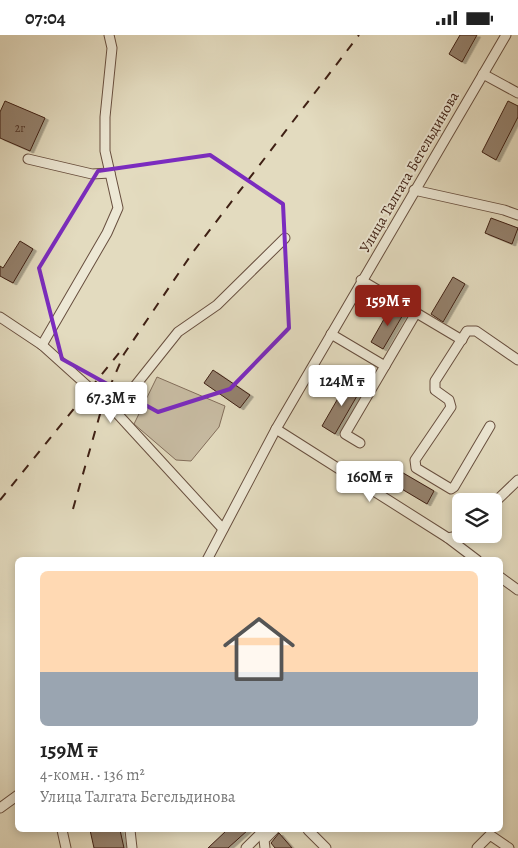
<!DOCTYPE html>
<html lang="ru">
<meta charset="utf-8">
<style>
:root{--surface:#fff;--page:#f6f6f6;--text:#222;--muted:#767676;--accent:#8f2418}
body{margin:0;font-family:Alegreya,serif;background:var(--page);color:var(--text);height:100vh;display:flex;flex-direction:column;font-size:19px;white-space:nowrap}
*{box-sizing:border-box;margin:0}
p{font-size:16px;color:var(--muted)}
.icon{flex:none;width:28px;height:28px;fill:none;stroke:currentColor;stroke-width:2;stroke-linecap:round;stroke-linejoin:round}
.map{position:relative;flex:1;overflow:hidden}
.panel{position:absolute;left:15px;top:522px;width:488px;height:275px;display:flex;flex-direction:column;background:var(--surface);border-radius:8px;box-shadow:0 2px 8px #0003}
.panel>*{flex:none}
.tools{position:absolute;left:452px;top:458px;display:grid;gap:10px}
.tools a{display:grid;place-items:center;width:50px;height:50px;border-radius:8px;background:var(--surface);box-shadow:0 2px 8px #0003;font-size:25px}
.price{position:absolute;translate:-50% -42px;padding:0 11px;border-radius:5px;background:#fff;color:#222;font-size:16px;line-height:32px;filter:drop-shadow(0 1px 2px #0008)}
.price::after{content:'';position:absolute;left:50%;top:30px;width:15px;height:11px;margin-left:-8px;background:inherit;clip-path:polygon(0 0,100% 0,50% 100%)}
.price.on{background:var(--accent);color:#fff}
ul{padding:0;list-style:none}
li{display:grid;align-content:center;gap:10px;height:265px;padding:0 25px}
li span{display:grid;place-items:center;height:155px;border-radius:8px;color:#555}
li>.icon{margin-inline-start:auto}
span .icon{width:90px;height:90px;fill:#fffc;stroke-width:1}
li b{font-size:21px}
.status{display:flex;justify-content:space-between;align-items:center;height:35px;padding:0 25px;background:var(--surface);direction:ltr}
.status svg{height:14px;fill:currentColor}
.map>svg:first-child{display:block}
</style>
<div class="status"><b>07:04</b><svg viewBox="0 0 49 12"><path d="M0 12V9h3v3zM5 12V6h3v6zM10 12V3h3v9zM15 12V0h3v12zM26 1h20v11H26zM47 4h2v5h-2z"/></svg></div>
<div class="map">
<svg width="518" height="813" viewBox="0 0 518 813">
<defs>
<filter id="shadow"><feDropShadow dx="3.5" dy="2" stdDeviation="0" flood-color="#0004"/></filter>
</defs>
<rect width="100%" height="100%" fill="#e3dbbf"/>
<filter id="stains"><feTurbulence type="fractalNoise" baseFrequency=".004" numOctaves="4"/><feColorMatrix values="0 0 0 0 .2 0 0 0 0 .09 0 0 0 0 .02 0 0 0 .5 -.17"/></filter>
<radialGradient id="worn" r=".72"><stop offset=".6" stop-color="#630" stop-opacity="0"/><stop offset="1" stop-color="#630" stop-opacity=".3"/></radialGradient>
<polygon fill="#c7bba2" stroke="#836e5b" points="157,342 225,371 219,392 191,426 176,425 134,389"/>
<g fill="#94816d" stroke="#3f2014" filter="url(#shadow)">
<polygon points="460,0 477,0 462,27 449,19"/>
<polygon points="5,66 45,83 30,116 0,103 0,77"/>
<polygon points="508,66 518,71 518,82 496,125 482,117"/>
<polygon points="491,183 518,193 512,209 485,198"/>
<polygon points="20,206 33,214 13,248 0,241 0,231 3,233"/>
<polygon points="453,242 465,249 443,287 431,279"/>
<polygon points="392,270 404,278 383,314 371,307"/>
<polygon points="213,335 250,360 240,373 204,348"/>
<polygon points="348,346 361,354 335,399 322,391"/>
<polygon points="398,435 434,456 427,469 390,447"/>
<polygon points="90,795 120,795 124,813 94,813"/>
<polygon points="227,795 248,795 228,813 208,813"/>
<polygon points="279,798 292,813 275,813 271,808"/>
</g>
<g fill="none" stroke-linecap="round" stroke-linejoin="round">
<g stroke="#684f3f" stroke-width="11">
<g id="minor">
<polyline points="483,39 518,58"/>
<polyline points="28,124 92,139 110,138"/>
<polyline points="414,155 504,175 518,180"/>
<polyline points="361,245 462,305"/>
<polyline points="0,282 42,310 113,374 223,494"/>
<polyline points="331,299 385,331"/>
<polyline points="42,310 107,198 118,173 105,116 105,82 112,13 109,0"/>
<polyline points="115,376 178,297 217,270 285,203"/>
<polyline points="490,391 454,452 451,454 416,433 415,425 451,372 449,365 435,355 435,346 467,296 476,296 518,325"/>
<polyline points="276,394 448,503 477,525"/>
<polyline points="360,408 345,399 416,278"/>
<polyline points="494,468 518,445"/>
<polyline points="448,503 467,499"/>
<polyline points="207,525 276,394 506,0"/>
<polyline points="500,542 518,555"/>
<polyline points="0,773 18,760"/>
<polyline points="62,795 66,813"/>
<polyline points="130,795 132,813"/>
<polyline points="308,795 326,813"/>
<polyline points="246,813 264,795"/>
<polyline points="265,813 264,805 274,795"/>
<polyline points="477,813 490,800 509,813"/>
</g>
</g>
<use href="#minor" stroke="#ede8d5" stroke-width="9"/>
<g stroke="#3f2014" stroke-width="2" stroke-dasharray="9 9" stroke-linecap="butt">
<polyline points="0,465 119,318"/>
<polyline points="73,474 104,365 124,319 193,217 359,0"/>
</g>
</g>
<path fill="none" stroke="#7b2cbf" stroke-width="4" stroke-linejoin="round" d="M210,120L283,169L289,293L230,354L158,377L62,324L39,233L98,136Z"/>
<g text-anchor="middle" stroke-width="4" stroke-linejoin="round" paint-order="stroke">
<g font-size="12" fill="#54382a">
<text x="20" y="97">2г</text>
</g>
<g font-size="15" fill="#3f2014" stroke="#ede8d5">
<text transform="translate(409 137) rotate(-60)" y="5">Улица Талгата Бегельдинова</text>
</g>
</g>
<rect width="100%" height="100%" filter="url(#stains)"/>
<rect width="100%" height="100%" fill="url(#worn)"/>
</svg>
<div class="tools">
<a><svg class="icon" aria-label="layers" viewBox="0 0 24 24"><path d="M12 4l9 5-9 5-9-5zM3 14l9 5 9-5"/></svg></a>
</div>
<b class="price on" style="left:388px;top:292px">159M ₸</b>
<b class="price" style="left:342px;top:372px">124M ₸</b>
<b class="price" style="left:111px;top:389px">67.3M ₸</b>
<b class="price" style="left:370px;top:468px">160M ₸</b>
<section class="panel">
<ul>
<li><span style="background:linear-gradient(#ffd9b3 65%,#9aa5b1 0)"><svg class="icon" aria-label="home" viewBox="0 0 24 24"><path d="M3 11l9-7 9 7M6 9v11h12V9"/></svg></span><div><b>159M ₸</b><p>4-комн. · 136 m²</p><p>Улица Талгата Бегельдинова</p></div></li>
</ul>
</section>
</div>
